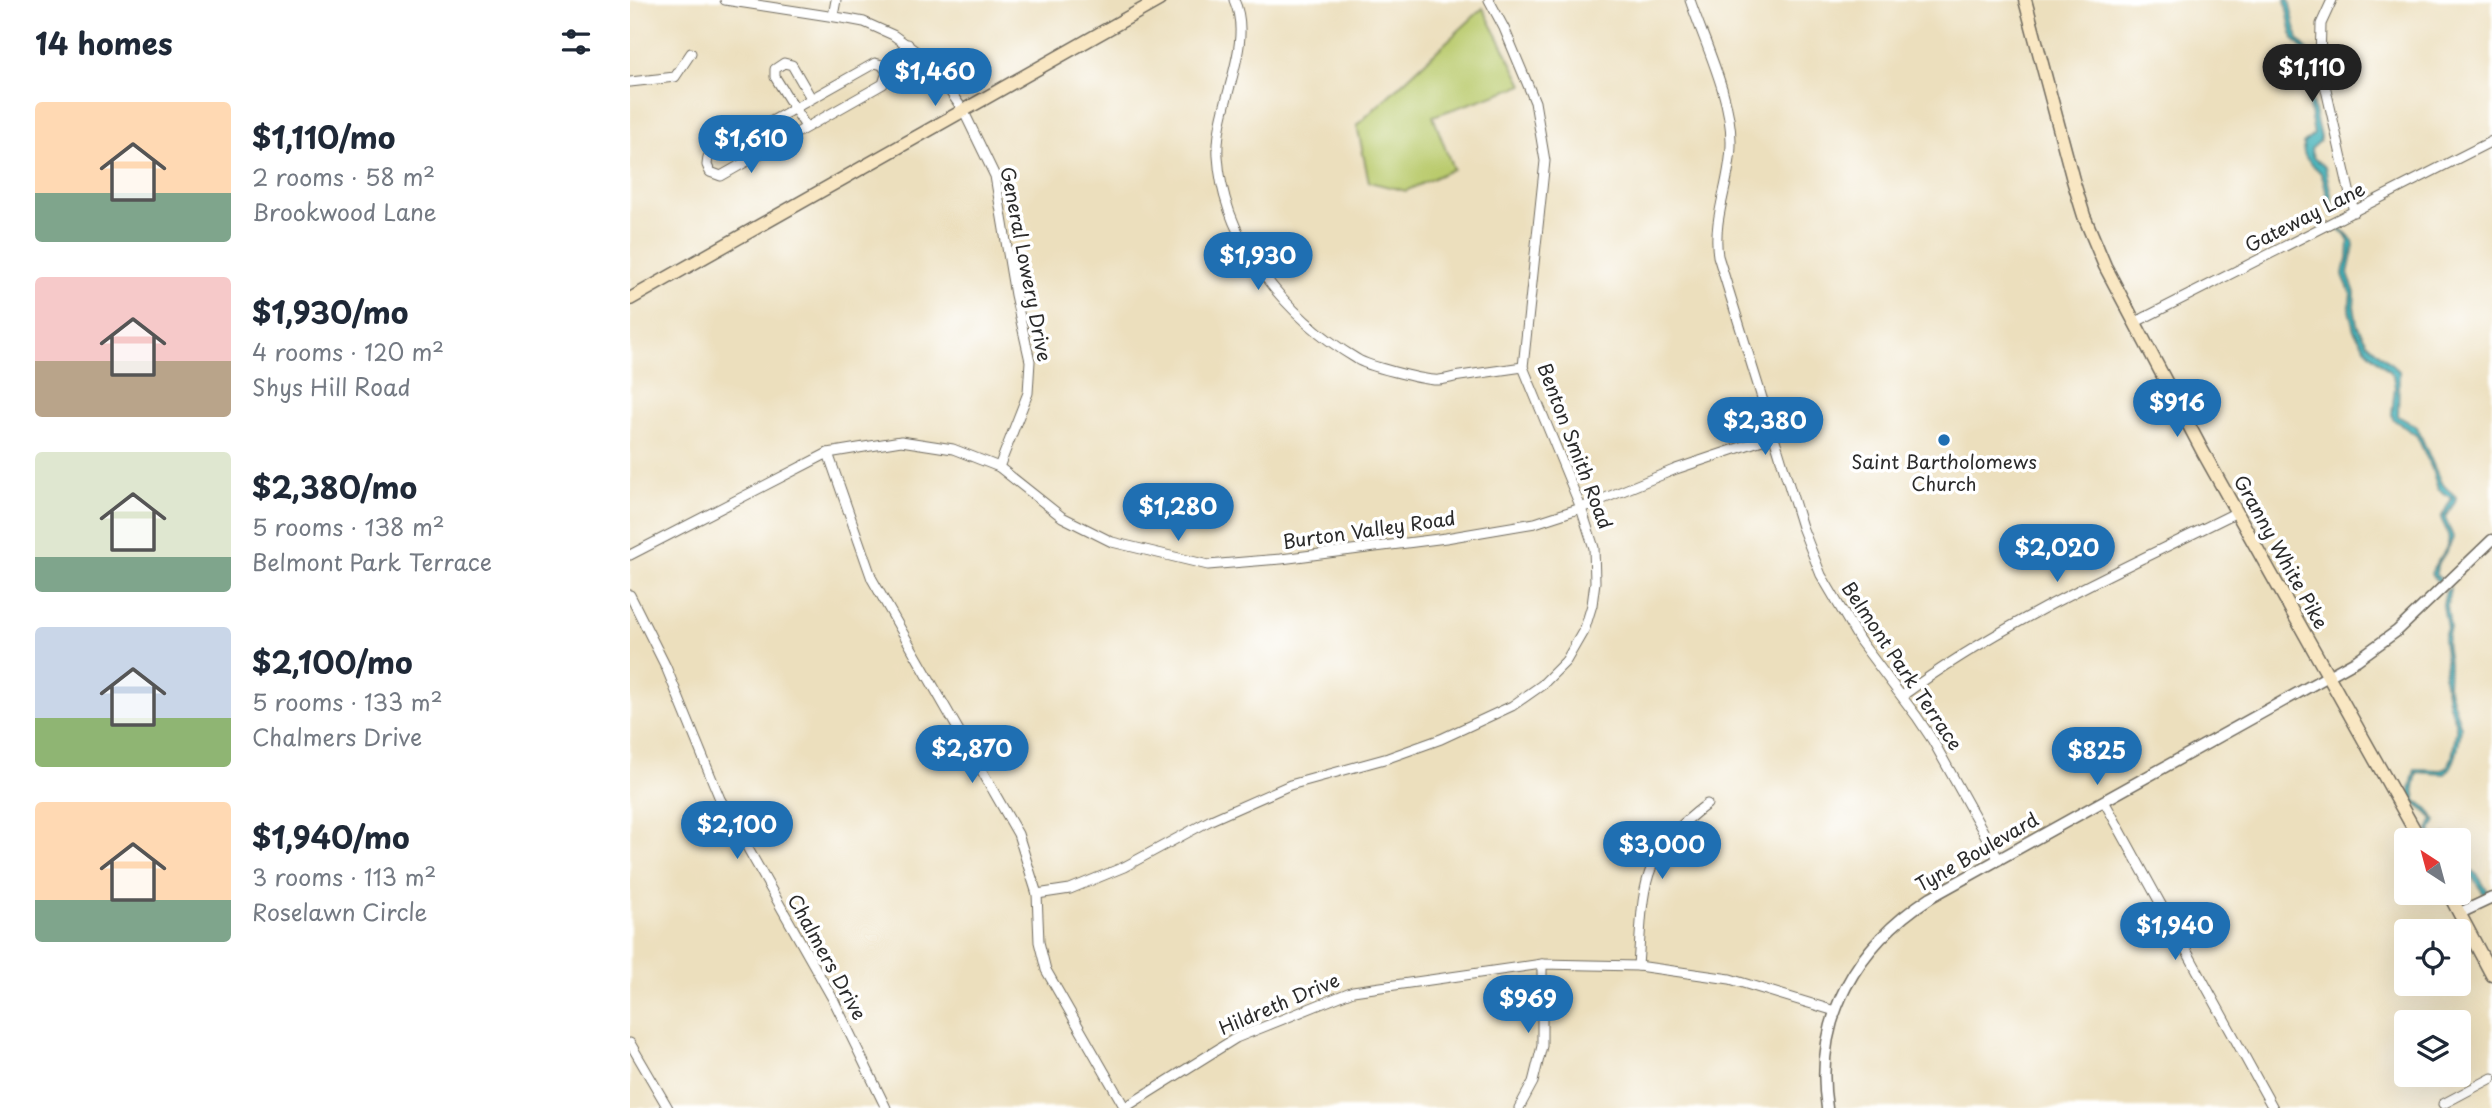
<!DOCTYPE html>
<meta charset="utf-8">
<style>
:root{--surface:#fff;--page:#f6f6f7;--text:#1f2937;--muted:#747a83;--accent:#1f6fb2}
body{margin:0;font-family:"Playpen Sans",sans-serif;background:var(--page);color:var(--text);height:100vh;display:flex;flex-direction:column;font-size:26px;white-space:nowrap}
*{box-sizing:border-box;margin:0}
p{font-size:23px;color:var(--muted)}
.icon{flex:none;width:38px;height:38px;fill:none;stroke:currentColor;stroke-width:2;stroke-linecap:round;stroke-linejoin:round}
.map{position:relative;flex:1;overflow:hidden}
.panel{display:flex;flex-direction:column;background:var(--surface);width:630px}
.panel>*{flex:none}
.needle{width:46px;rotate:324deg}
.tools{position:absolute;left:1764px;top:828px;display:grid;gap:14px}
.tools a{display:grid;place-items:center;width:77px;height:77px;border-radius:7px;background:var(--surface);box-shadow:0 7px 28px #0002;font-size:35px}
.price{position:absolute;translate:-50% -60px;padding:0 16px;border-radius:24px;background:var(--accent);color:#fff;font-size:23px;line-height:46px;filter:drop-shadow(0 2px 4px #0008)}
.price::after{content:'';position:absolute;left:50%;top:42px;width:21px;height:16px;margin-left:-10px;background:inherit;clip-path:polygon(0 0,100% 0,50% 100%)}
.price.on{background:#222;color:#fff}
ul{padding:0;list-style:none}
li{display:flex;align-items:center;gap:21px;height:175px;padding:0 35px}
li span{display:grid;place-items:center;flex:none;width:196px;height:140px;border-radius:7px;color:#555}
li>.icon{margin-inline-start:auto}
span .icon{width:84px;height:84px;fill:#fffc;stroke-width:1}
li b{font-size:30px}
h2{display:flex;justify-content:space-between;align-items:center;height:84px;padding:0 35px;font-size:30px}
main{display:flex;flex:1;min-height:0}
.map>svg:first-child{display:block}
</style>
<main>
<section class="panel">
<h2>14 homes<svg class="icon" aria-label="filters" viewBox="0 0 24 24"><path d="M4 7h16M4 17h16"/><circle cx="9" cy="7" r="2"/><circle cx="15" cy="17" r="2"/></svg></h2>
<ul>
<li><span style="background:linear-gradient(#ffd9b3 65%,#7fa58c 0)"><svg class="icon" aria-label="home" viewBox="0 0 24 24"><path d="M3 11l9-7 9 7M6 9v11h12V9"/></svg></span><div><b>$1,110/mo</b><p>2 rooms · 58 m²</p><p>Brookwood Lane</p></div></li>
<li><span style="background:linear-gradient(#f6c9c9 60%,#b9a48a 0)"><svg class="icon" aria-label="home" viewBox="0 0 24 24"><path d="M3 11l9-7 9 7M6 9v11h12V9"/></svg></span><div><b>$1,930/mo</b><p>4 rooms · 120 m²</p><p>Shys Hill Road</p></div></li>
<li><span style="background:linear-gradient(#dfe7d0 75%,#7fa58c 0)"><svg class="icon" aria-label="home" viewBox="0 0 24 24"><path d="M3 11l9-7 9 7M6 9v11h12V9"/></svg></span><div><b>$2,380/mo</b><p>5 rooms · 138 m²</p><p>Belmont Park Terrace</p></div></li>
<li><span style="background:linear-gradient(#c9d6e8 65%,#8fb573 0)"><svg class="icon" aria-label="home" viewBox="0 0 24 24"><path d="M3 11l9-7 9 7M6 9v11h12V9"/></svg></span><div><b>$2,100/mo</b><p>5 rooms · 133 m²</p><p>Chalmers Drive</p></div></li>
<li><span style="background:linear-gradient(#ffd9b3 70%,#7fa58c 0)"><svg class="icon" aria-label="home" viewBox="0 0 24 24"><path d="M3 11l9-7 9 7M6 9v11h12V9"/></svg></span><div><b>$1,940/mo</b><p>3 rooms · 113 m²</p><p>Roselawn Circle</p></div></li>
</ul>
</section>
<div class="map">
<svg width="1862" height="1108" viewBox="0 0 1862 1108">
<rect width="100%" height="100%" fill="#fff"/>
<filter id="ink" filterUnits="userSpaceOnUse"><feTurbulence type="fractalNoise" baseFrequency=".0143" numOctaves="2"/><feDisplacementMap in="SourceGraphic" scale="14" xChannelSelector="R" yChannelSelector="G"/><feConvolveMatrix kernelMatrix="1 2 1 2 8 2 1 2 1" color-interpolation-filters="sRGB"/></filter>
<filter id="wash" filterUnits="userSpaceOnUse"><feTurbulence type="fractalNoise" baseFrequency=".00686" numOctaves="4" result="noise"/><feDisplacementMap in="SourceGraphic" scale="28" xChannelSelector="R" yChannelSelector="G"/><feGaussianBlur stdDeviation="1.57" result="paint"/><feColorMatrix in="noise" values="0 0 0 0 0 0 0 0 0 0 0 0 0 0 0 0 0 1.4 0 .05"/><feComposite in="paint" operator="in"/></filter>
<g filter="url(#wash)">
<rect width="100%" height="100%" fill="#ecdfbd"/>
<polygon fill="#bacb6d" stroke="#727b4c" stroke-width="2" points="853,8 893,85 803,116 823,169 776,191 739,182 727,125"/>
<g fill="#40b0b7" stroke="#366e71" stroke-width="2">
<path d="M1655,0H1659L1668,40L1678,51V85L1690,137V141L1681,149C1681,161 1689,160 1695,167L1705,214L1702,216C1698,206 1695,178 1690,172C1680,162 1673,160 1673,144L1684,134L1673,74L1675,52L1663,39Z"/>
<path d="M1708,225L1723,241L1724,246L1718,273L1725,293L1724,306L1727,325L1737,342L1769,371L1768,416L1787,427L1811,483L1826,497L1825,502L1815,517L1823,537C1820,551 1805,561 1806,575L1812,580L1809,583L1801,574C1805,561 1822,548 1818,535C1817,529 1813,524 1811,518L1822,498L1808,489L1802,469L1787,436L1763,419L1762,414L1765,387L1763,375L1736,349L1724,330L1719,309L1721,294L1713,275L1714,268L1718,259L1719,242L1715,235L1704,227Z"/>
<path d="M1820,588L1817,606L1820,628L1816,642L1819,663L1818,686L1831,727C1829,742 1827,764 1815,774L1787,772L1784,787L1786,801L1798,809L1806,821L1801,830L1803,836L1806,838L1816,834L1825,840H1803L1798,831L1803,819L1796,812L1781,801L1780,790L1785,769L1812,770L1817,768L1822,758L1826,732V721L1819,705L1814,677L1816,662L1813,640L1817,628L1813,605L1816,591Z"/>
<polygon points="1829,845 1835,856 1836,865 1848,876 1858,892 1854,894 1843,878 1831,869"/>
</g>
</g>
<g filter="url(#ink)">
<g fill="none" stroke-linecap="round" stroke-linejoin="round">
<g stroke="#6f6a5e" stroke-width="11">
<g id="minor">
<polyline points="95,0 218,19 234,22 263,35 298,60 333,110 365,176 385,295 400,361 398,393 369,467"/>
<path d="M604,0C625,45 585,105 588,156C593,241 656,317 727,359C737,366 790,379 804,380C812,381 822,377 830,376C851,373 872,370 893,367"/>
<path d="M1060,0C1075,44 1102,98 1101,144C1101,182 1082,217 1088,256L1172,527L1191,575L1230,641L1287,717L1303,741L1369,860"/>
<polyline points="1702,0 1691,24 1690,63 1724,212"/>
<polyline points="203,16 206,0"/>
<polygon points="245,63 252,65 257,72 253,84 91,176 80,172 77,165 78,157"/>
<polyline points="255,68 278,44"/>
<polyline points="0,82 45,77 61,53"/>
<polyline points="176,127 145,77 145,69 154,63 162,65 181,98"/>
<polyline points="1504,323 1862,141"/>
<polyline points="198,453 242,579 388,834 407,894 409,942 416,970 495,1108"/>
<polyline points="0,555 198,453 271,441 323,449 369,467 432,517 482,542 578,565 651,559 816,538 905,523 951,508 1046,469 1144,436"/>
<polyline points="0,595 36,667 90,799 204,1001 256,1108"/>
<path d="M1272,696C1375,620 1493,569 1607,512"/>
<polyline points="1474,801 1643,1108"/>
<polyline points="407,894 440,889 494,867 581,820 660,785 758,758 811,739 882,706 912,685 936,661 955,628 962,605 965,582 964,548 951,508 893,367 915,161 905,102 874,28 859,0"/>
<path d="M1008,966C1014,886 1008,856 1077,804"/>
<polyline points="0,1043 38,1108"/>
<polyline points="1813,1104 1862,1078"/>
<polyline points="494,1108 606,1038 723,991 912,964 1008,966 1100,979 1205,1011"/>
<polyline points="889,1108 903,1082 912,1046 912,964"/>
</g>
</g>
<g stroke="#6f6a5e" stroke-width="13">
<g id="tertiary">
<polyline points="1830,913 1862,898"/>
<path d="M1197,1108C1183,1018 1227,945 1301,897L1727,660L1767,631L1862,540"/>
</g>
</g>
<g stroke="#6f6a5e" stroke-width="15">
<g id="secondary">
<polyline points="1395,0 1443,180 1454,216 1475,266 1573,452 1790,840"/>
<polyline points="0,299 529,0"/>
<polyline points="1818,892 1862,975"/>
</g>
</g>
<use href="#minor" stroke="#fff" stroke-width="9"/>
<use href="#tertiary" stroke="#fff" stroke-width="10"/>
<use href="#secondary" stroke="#f9e7c3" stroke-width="12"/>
</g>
</g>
<circle fill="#1f6fb2" stroke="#fff" stroke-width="2.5" cx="1314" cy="440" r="7"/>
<g text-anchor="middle" stroke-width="7" stroke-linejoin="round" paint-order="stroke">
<g font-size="19" fill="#2b2b2b" stroke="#fff">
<text transform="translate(1675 217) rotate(-27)" y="7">Gateway Lane</text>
<text transform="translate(396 264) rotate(79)" y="7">General Lowery Drive</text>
<text transform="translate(945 446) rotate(69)" y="7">Benton Smith Road</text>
<text transform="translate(739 530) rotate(-8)" y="7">Burton Valley Road</text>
<text transform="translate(1651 552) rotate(61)" y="7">Granny White Pike</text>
<text transform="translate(1272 666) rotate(56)" y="7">Belmont Park Terrace</text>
<text transform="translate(1347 852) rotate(-30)" y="7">Tyne Boulevard</text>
<text transform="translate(197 957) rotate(61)" y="7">Chalmers Drive</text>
<text transform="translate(649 1004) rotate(-23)" y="7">Hildreth Drive</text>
</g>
<g font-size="19" fill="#2b2b2b" stroke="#fff">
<text x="1314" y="469">Saint Bartholomews<tspan x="1314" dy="22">Church</tspan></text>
</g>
</g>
</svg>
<div class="tools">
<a><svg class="needle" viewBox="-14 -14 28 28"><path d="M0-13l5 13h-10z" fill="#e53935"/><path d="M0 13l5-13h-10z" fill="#747a83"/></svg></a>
<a><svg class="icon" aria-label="locate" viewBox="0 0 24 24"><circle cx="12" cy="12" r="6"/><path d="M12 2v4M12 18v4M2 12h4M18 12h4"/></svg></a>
<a><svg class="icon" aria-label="layers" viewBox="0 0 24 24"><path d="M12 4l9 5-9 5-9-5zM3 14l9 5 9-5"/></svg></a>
</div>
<b class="price on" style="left:1682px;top:104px">$1,110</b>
<b class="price" style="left:305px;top:108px">$1,460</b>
<b class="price" style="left:121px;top:175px">$1,610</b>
<b class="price" style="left:628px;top:292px">$1,930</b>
<b class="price" style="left:1547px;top:439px">$916</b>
<b class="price" style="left:1135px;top:457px">$2,380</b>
<b class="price" style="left:548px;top:543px">$1,280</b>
<b class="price" style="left:1427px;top:584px">$2,020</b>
<b class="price" style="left:342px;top:785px">$2,870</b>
<b class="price" style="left:1467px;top:787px">$825</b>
<b class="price" style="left:107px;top:861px">$2,100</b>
<b class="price" style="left:1032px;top:881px">$3,000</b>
<b class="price" style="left:1545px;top:962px">$1,940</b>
<b class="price" style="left:898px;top:1035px">$969</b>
</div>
</main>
